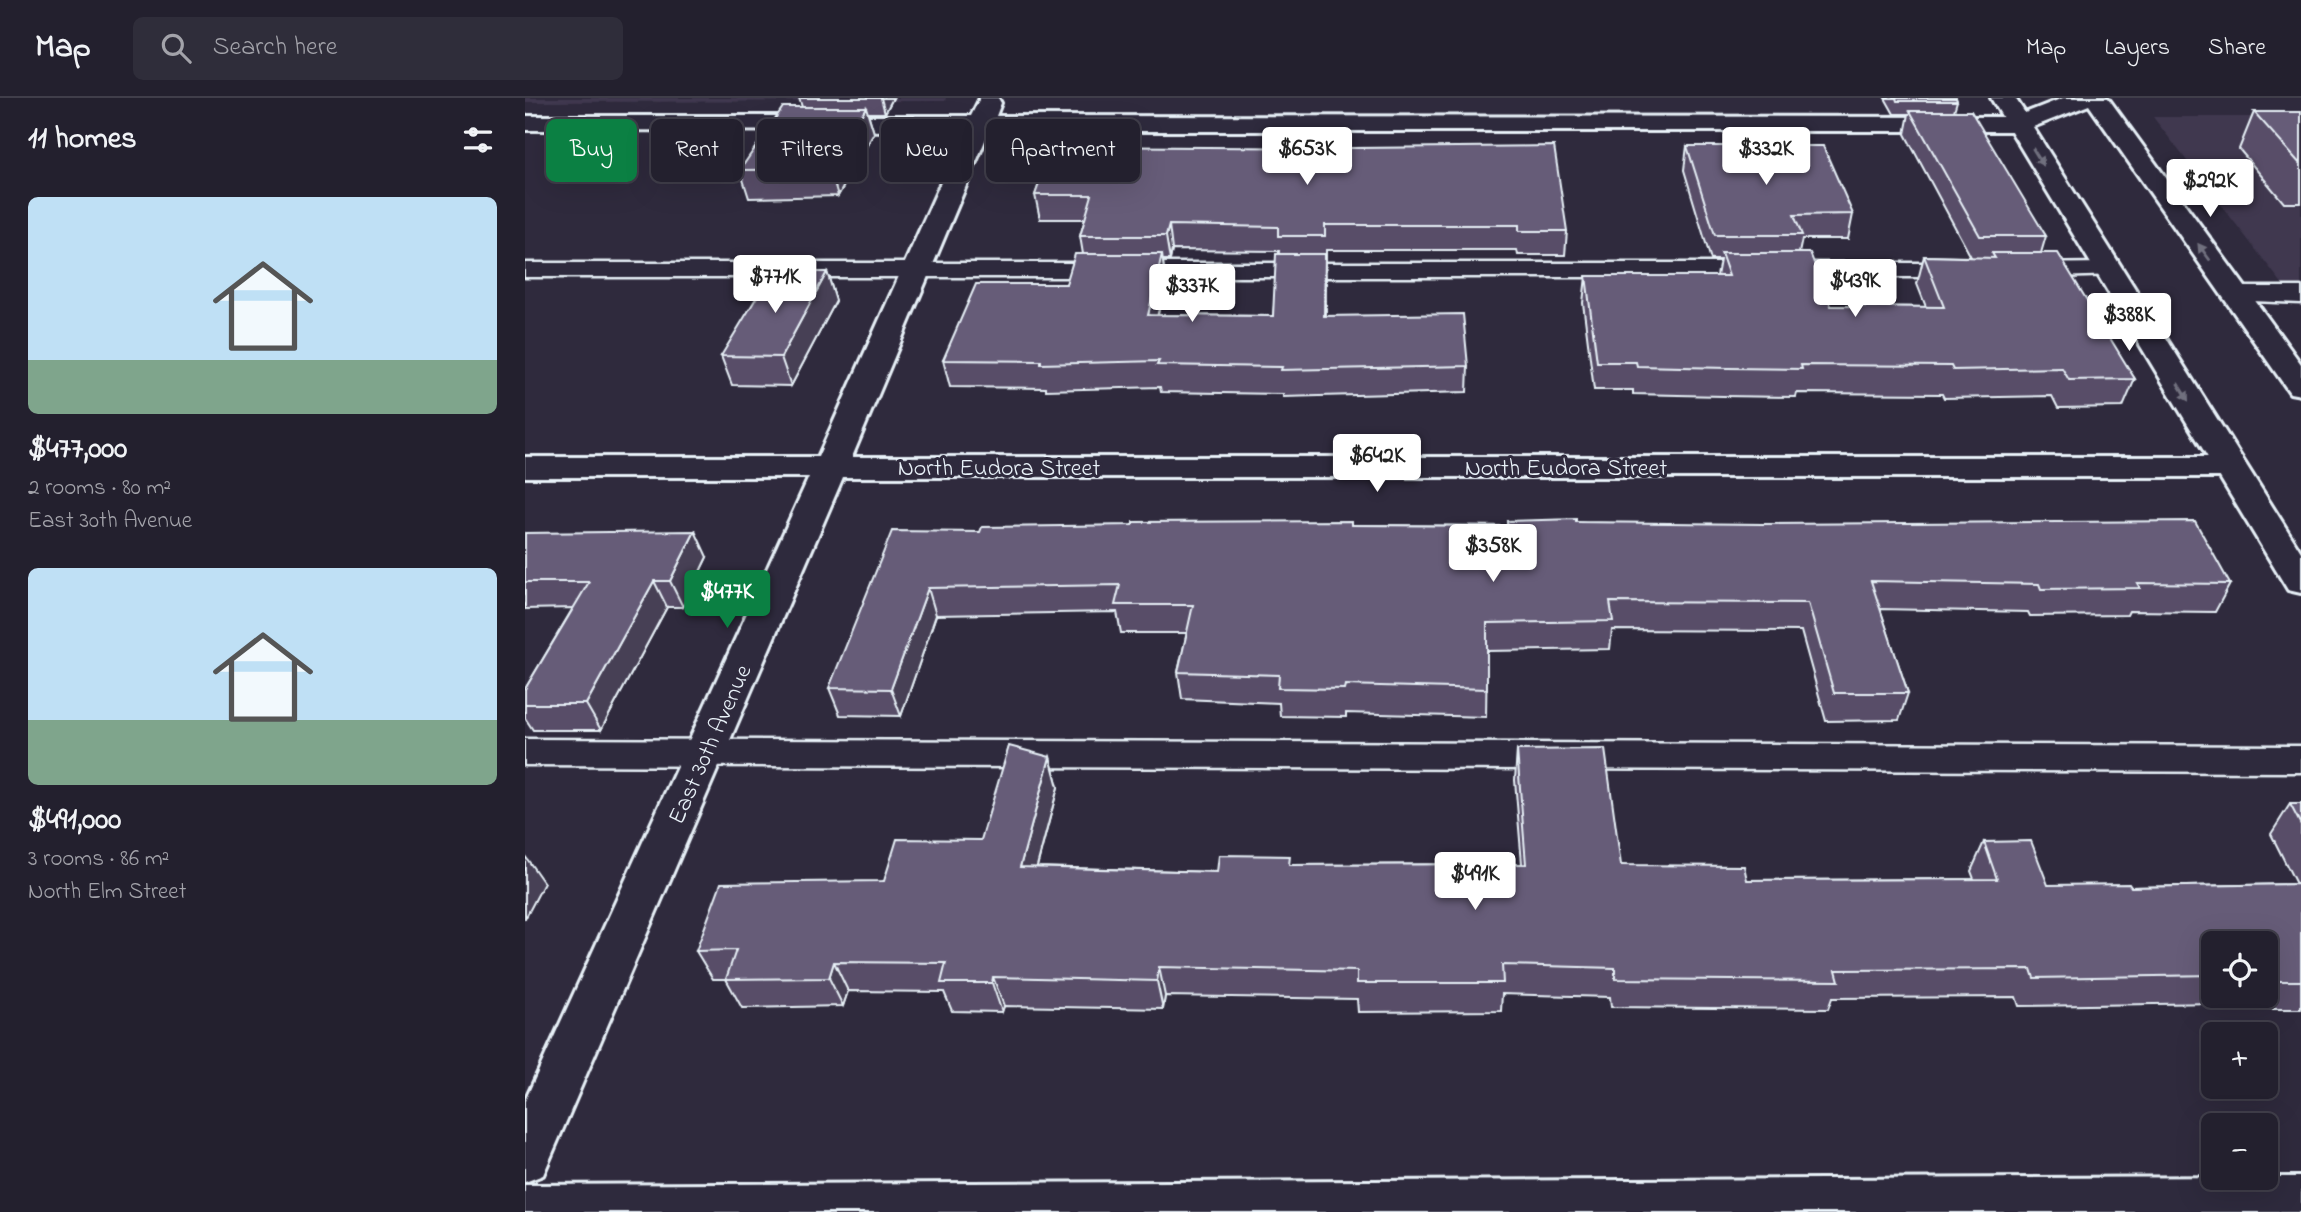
<!DOCTYPE html>
<meta charset="utf-8">
<style>
:root{--surface:#23202e;--page:#2f2d3a;--text:#f1f3f6;--muted:#a3a3aa;--line:#403e4a;--accent:#0b8043}
body{margin:0;font-family:"Indie Flower",sans-serif;background:var(--page);color:var(--text);height:100vh;display:flex;flex-direction:column;font-size:26px;white-space:nowrap}
*{box-sizing:border-box;margin:0}
p{font-size:23px;color:var(--muted)}
.icon{flex:none;width:38px;height:38px;fill:none;stroke:currentColor;stroke-width:2;stroke-linecap:round;stroke-linejoin:round}
.map{position:relative;flex:1;overflow:hidden}
.drawer{display:flex;flex-direction:column;background:var(--surface);width:525px}
.drawer>*{flex:none}
.top-card{position:absolute;left:21px;top:21px;width:665px;height:63px;display:flex;gap:14px}
.controls{position:absolute;left:1676px;top:833px;display:grid;gap:14px}
.controls a{display:grid;place-items:center;width:77px;height:77px;border-radius:10px;background:var(--surface);box-shadow:0 7px 28px #0002,0 0 0 2px var(--line);font-size:35px}
.price{position:absolute;translate:-50% -60px;padding:0 16px;border-radius:7px;background:#fff;color:#222;font-size:23px;line-height:46px;filter:drop-shadow(0 2px 4px #0008)}
.price::after{content:'';position:absolute;left:50%;top:42px;width:21px;height:16px;margin-left:-10px;background:inherit;clip-path:polygon(0 0,100% 0,50% 100%)}
.price.on{background:var(--accent);color:#fff}
ul{padding:0;list-style:none}
li{display:grid;align-content:center;gap:14px;height:371px;padding:0 28px}
li span{display:grid;place-items:center;height:217px;border-radius:10px;color:#555}
li>.icon{margin-inline-start:auto}
span .icon{width:126px;height:126px;fill:#fffc;stroke-width:1}
li b{font-size:30px}
h2{display:flex;justify-content:space-between;align-items:center;height:84px;padding:0 28px;font-size:30px}
.chip{padding:0 24px;border-radius:10px;background:var(--surface);box-shadow:0 7px 28px #0002,0 0 0 2px var(--line);font-size:24px;line-height:63px}
.chip.on{background:var(--accent);color:#fff}
header{display:flex;align-items:center;gap:42px;box-sizing:border-box;height:98px;padding:0 35px;background:var(--surface);border-bottom:2px solid var(--line)}
header strong{font-size:33px}
nav{display:flex;gap:38px;margin-inline-start:auto;font-size:24px}
.search{width:490px;height:63px;background:var(--page);display:flex;align-items:center;gap:18px;box-sizing:border-box;padding:0 24px;border-radius:10px;color:var(--muted);font-size:26px}
main{display:flex;flex:1;min-height:0}
.map>svg:first-child{display:block}
</style>
<header>
<strong>Map</strong>
<div class="search"><svg class="icon" aria-label="search" viewBox="0 0 24 24"><circle cx="10" cy="10" r="6"/><path d="M15 15l6 6"/></svg>Search here</div>
<nav><a>Map</a><a>Layers</a><a>Share</a></nav>
</header>
<main>
<section class="drawer">
<h2>11 homes<svg class="icon" aria-label="filters" viewBox="0 0 24 24"><path d="M4 7h16M4 17h16"/><circle cx="9" cy="7" r="2"/><circle cx="15" cy="17" r="2"/></svg></h2>
<ul>
<li><span style="background:linear-gradient(#bfe0f5 75%,#7fa58c 0)"><svg class="icon" aria-label="home" viewBox="0 0 24 24"><path d="M3 11l9-7 9 7M6 9v11h12V9"/></svg></span><div><b>$477,000</b><p>2 rooms · 80 m²</p><p>East 30th Avenue</p></div></li>
<li><span style="background:linear-gradient(#bfe0f5 70%,#7fa58c 0)"><svg class="icon" aria-label="home" viewBox="0 0 24 24"><path d="M3 11l9-7 9 7M6 9v11h12V9"/></svg></span><div><b>$491,000</b><p>3 rooms · 86 m²</p><p>North Elm Street</p></div></li>
</ul>
</section>
<div class="map">
<svg width="1776" height="1114" viewBox="0 0 1776 1114">
<rect width="100%" height="100%" fill="#2f2a3d"/>
<filter id="ink" filterUnits="userSpaceOnUse"><feTurbulence type="fractalNoise" baseFrequency=".0143" numOctaves="2"/><feDisplacementMap in="SourceGraphic" scale="14" xChannelSelector="R" yChannelSelector="G"/><feConvolveMatrix kernelMatrix="1 2 1 2 8 2 1 2 1" color-interpolation-filters="sRGB"/></filter>
<g filter="url(#ink)">
<g fill="#40394f">
<polygon points="0,0 421,0 420,3 0,4"/>
<polygon points="1628,19 1776,19 1776,210"/>
</g>
<g fill="none" stroke-linecap="round" stroke-linejoin="round">
<g stroke="#e8f1f8" stroke-width="5">
<g id="lane">
<polygon points="0,165 1441,165 1450,167 1453,172 1450,177 1441,179 0,179"/>
<polygon points="1583,165 1592,167 1595,172 1592,177 1498,180 1489,178 1486,173 1489,168 1498,166"/>
<polygon points="1710,189 1776,189 1776,205 1701,202 1697,197 1701,192"/>
<polygon points="0,641 1776,648 1776,674 0,667"/>
</g>
</g>
<g stroke="#e8f1f8" stroke-width="6">
<g id="street">
<polygon points="455,0 473,0 476,5 471,18 1494,19 1503,21 1506,26 1503,31 1494,33 464,33 327,359 1704,359 1716,362 1721,369 1716,376 1704,379 318,379 18,1077 0,1084 0,1003 284,379 0,379 0,359 293,359 439,33 0,32 0,18 446,18"/>
<polygon points="1741,1079 1776,1079 1776,1114 0,1114 0,1087"/>
</g>
</g>
<g stroke="#e8f1f8" stroke-width="6">
<polygon id="secondary" points="1466,0 1490,0 1500,15 1538,0 1583,0 1776,266 1776,297 1765,295 1564,7 1508,29 1776,454 1776,495 1763,492"/>
</g>
<use href="#lane" fill="#2f2a3d" fill-rule="evenodd"/>
<use href="#street" fill="#2f2a3d" fill-rule="evenodd"/>
<use href="#secondary" fill="#2f2a3d" fill-rule="evenodd"/>
</g>
<g fill="#584e67" stroke="#e8f1f8" stroke-width="2" fill-rule="evenodd">
<polygon points="274,0 368,0 360,15 343,15 349,35 313,98 224,100 215,72 277,9"/>
<polygon points="1360,0 1431,0 1432,3 1429,13 1521,138 1516,155 1610,281 1598,309 1533,310 1527,298 1419,300 1417,296 1272,295 1271,299 1198,298 1108,296 1108,292 1069,292 1058,205 1061,178 1192,178 1195,162 1186,162 1159,72 1162,48 1328,116 1323,141 1277,141 1274,155 1306,208 1401,209 1392,186 1399,158 1446,159 1380,36 1384,16 1369,16"/>
<polygon points="1729,14 1776,14 1776,105 1759,105 1714,51"/>
<path d="M527,50L1042,133L1040,157H993L992,152H801V162H800L801,218L943,268L942,294L758,299V296L636,294L635,289L521,292V290L425,289L418,262L541,186L558,156L555,138L560,121H515L510,97ZM647,152L754,153L748,218L633,217L640,182L638,162H645Z"/>
<polygon points="302,174 311,203 266,288 207,287 196,258"/>
<polygon points="982,423 1051,424 1705,486 1690,514 1604,513 1602,517 1505,518 1503,514 1355,511 1383,595 1374,622 1301,623 1276,533 1087,532 1085,551 962,553 961,619 821,615 821,619 755,618 754,605 657,601 653,574 662,535 596,535 592,514 411,517 376,618 315,617 304,590 455,434 827,427 982,428"/>
<polygon points="0,435 182,459 158,509 142,509 76,632 8,632 0,620 0,591 48,510 0,511"/>
<path d="M992,652L1096,767L1222,782L1449,781L1446,773L1459,744L1523,787L1606,789L1771,786L1746,736L1765,706H1776V911H1697L1694,905L1494,908L1491,899L1307,900L1303,911L1086,909L1085,899L977,896L976,913L833,914L832,901L640,898L638,911L479,908L477,914L427,913L419,894L323,893L318,908L217,910L201,881H188L171,853L359,783L456,742L525,659L533,689L512,769L692,774L766,767L997,766L990,682ZM1689,845H1741V898H1689Z"/>
</g>
<g fill="#474054" stroke="#e8f1f8" stroke-width="2">
<polygon points="356,0 368,0 360,15"/>
<polygon points="341,9 349,35 313,98 305,71"/>
<polygon points="644,127 647,152 645,162 641,138"/>
<polygon points="637,156 640,182 627,243 623,217"/>
<polygon points="800,156 801,182 800,244 799,218"/>
<polygon points="302,174 311,203 266,288 256,259"/>
<polygon points="170,433 182,459 158,509 145,483"/>
<polygon points="129,483 142,509 76,632 61,606"/>
<polygon points="403,490 411,517 376,618 366,591"/>
<polygon points="525,659 533,689 504,798 495,769"/>
<polygon points="0,758 19,785 0,821"/>
<polygon points="309,864 323,893 318,908 304,880"/>
<polygon points="634,869 640,898 638,911 632,883"/>
<polygon points="468,879 479,908 477,914 467,885"/>
</g>
<g fill="#665b78" stroke="#e8f1f8" stroke-width="2">
<polygon points="1371,0 1431,0 1432,3 1372,3"/>
<polygon points="258,9 341,9 305,71 215,72"/>
<polygon points="1385,13 1446,13 1521,138 1455,138"/>
<polygon points="1729,14 1776,14 1776,67"/>
<polygon points="534,48 829,50 1029,48 1042,133 994,133 994,127 800,127 800,138 753,138 753,129 644,127 641,138 555,138 567,97 510,97 527,50"/>
<polygon points="1162,48 1298,48 1328,116 1269,117 1277,137 1190,137"/>
<polygon points="1196,155 1285,155 1306,208 1419,209 1399,158 1470,160 1467,155 1533,155 1610,281 1544,282 1537,270 1428,272 1426,268 1276,267 1277,271 1203,270 1112,268 1111,264 1072,264 1061,178 1204,178"/>
<polygon points="550,156 637,156 623,217 748,218 751,156 800,156 799,218 938,216 943,268 756,272 757,269 632,267 634,263 516,266 516,263 418,262 451,186 541,186"/>
<polygon points="247,174 302,174 256,259 196,258"/>
<polygon points="1051,421 1051,424 1237,426 1670,423 1705,486 1612,485 1615,490 1516,491 1514,486 1346,483 1383,595 1309,595 1283,505 1085,504 1088,523 962,525 962,591 820,587 819,591 753,590 754,577 653,574 668,507 590,507 595,487 403,490 366,591 304,590 367,433 455,434 457,429 608,427 608,424 827,423 827,427 983,428 982,423"/>
<polygon points="170,433 145,483 129,483 61,606 0,606 0,591 64,484 0,484 0,435"/>
<polygon points="484,648 525,659 495,769 692,774 694,757 765,758 764,767 1001,766 992,652 1080,651 1096,767 1219,768 1222,782 1472,781 1459,744 1506,743 1523,787 1604,786 1606,789 1776,786 1776,883 1741,883 1741,845 1689,845 1689,877 1509,880 1506,871 1311,872 1314,883 1090,881 1090,870 977,867 978,885 832,885 832,873 634,869 632,883 468,879 467,885 416,885 421,865 309,864 304,880 201,881 211,852 171,853 196,785 359,783 372,741 456,742"/>
<polygon points="1765,706 1776,706 1776,727"/>
</g>
<defs><path id="oneway-solid" d="M-6-.8H1V-3.2L6.5 0L1 3.2V.8H-6Z" transform="scale(1.75)"/></defs>
<g fill="#70707e">
<use href="#oneway-solid" transform="translate(1513 59) rotate(58)"/>
<use href="#oneway-solid" transform="translate(1679 154) rotate(-126)"/>
<use href="#oneway-solid" transform="translate(1658 294) rotate(58)"/>
</g>
</g>
<g text-anchor="middle" stroke-width="6" stroke-linejoin="round" paint-order="stroke">
<g font-size="24" fill="#e8f1f8" stroke="#2f2a3d">
<text x="474" y="377">North Eudora Street</text>
<text x="1041" y="377">North Eudora Street</text>
<text transform="translate(184 646) rotate(-66)" y="8">East 30th Avenue</text>
</g>
</g>
</svg>
<div class="controls">
<a><svg class="icon" aria-label="locate" viewBox="0 0 24 24"><circle cx="12" cy="12" r="6"/><path d="M12 2v4M12 18v4M2 12h4M18 12h4"/></svg></a>
<a>+</a>
<a>−</a>
</div>
<b class="price" style="left:782px;top:89px">$653K</b>
<b class="price" style="left:1241px;top:89px">$332K</b>
<b class="price" style="left:1685px;top:121px">$292K</b>
<b class="price" style="left:250px;top:217px">$771K</b>
<b class="price" style="left:1330px;top:221px">$439K</b>
<b class="price" style="left:667px;top:226px">$337K</b>
<b class="price" style="left:1604px;top:255px">$388K</b>
<b class="price" style="left:852px;top:396px">$642K</b>
<b class="price" style="left:968px;top:486px">$358K</b>
<b class="price on" style="left:202px;top:532px">$477K</b>
<b class="price" style="left:950px;top:814px">$491K</b>
<div class="top-card">
<a class="chip on">Buy</a>
<a class="chip">Rent</a>
<a class="chip">Filters</a>
<a class="chip">New</a>
<a class="chip">Apartment</a>
</div>
</div>
</main>
